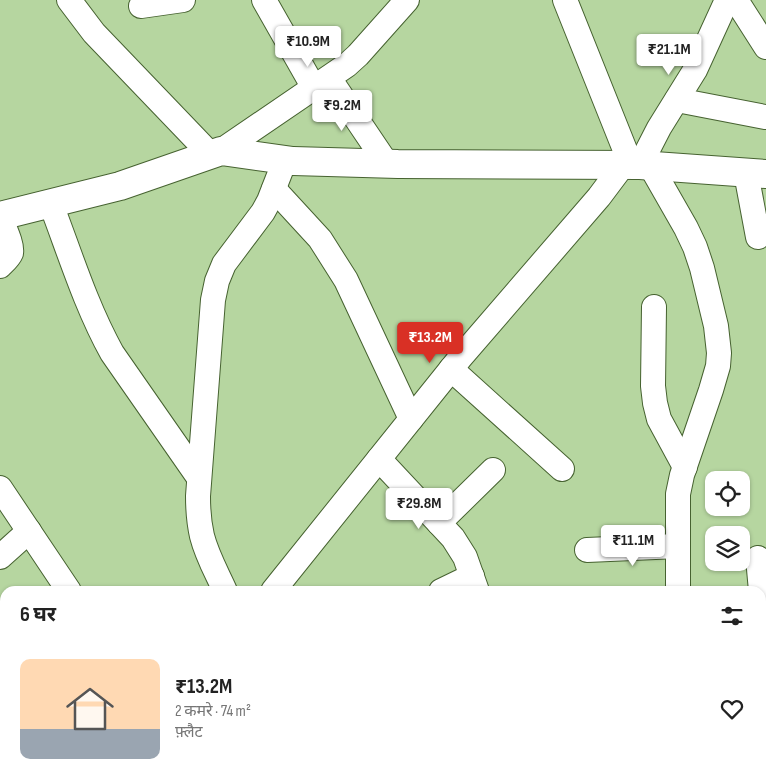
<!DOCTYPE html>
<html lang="hi">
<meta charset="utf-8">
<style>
:root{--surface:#fff;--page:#f6f6f6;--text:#222;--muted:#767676;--accent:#d93025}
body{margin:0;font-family:"Sofia Sans Condensed","Noto Sans Devanagari",sans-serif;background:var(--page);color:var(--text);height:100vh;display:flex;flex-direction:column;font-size:19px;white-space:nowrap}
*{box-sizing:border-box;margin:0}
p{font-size:16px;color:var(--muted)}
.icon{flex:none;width:28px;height:28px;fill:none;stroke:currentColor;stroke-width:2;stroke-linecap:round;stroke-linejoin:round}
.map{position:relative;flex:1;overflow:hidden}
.details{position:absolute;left:0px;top:586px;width:766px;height:196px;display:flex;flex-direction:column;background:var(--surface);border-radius:15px 15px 0 0;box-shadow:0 1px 4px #0004}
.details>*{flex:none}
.controls{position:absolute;left:705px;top:471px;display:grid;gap:10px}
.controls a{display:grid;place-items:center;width:45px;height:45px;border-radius:10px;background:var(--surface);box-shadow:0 1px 4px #0004;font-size:25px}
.price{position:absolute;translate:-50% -42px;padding:0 11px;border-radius:5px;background:#fff;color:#222;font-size:16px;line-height:32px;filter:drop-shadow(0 1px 2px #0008)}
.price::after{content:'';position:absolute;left:50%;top:30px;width:15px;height:11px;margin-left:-8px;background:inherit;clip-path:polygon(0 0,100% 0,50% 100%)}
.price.current{background:var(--accent);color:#fff}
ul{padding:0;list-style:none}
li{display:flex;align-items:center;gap:15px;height:125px;padding:0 20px}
li span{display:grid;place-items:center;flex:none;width:140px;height:100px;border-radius:10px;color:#555}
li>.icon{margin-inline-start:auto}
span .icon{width:60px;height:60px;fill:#fffc;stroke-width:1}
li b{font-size:21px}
h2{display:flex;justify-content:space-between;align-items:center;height:60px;padding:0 20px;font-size:21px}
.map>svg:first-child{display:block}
</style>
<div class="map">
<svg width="766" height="782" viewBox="0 0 766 782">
<rect width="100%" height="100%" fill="#b6d6a0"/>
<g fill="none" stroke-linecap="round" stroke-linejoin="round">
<g stroke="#466230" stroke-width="26">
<g id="minor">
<polyline points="69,0 94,33 211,155"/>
<polyline points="264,0 314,88"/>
<polyline points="565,0 631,165"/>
<polyline points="736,0 766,47"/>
<polyline points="141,6 183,0"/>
<polyline points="329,78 387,164"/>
<polyline points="677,100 765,117"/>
<polyline points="221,151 347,65 358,55 407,0"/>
<polyline points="640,165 659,128 695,70 727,0"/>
<polyline points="650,165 686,228 695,247 702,268 716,326 719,353 718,366 711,390 682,475 678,494 678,591"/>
<polyline points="746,173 758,237"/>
<polyline points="274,189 320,239 346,280 411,419"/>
<path d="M51,204C70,254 86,306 112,353L199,478"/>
<path d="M0,266C4,262 9,258 11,253C13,245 3,225 0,216"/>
<polyline points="654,307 653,386 655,403 659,419 685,467"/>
<polyline points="451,369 562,469"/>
<polyline points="379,459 453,538 465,557 477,591"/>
<polyline points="0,488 69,591"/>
<polyline points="439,523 493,470"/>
<polyline points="587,550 678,546"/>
<polyline points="0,557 29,531"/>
<polyline points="758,558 761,591"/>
<path d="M225,591C217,573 207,556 202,536C199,523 198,510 198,496L213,300L217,281L224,264L263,212L269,201L285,160"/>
<polyline points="273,591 460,358 599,197 623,165"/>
<polyline points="441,591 472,576"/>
<polyline points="761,596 766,650"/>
<polyline points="0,658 5,661"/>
<polyline points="0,708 5,705"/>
<polyline points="761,736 766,734"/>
<polyline points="565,778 568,782"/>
<polyline points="679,778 679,782"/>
<polyline points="11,782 15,778"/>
<polyline points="89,782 94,778"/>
</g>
</g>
<g stroke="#466230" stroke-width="30">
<polyline id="major" points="0,216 120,186 221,151 293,161 398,164 640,165 766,174"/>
</g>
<use href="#minor" stroke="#fff" stroke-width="24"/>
<use href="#major" stroke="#fff" stroke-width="28"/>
</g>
</svg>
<div class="controls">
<a><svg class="icon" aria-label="locate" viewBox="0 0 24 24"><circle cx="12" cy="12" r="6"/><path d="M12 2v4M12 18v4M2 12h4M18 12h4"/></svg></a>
<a><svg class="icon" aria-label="layers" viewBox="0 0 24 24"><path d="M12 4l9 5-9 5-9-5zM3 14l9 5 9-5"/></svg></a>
</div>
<b class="price" style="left:308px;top:68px">₹10.9M</b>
<b class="price" style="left:669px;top:76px">₹21.1M</b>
<b class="price" style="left:342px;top:132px">₹9.2M</b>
<b class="price current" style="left:430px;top:364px">₹13.2M</b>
<b class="price" style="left:419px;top:530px">₹29.8M</b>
<b class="price" style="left:633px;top:567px">₹11.1M</b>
<section class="details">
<h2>6 घर<svg class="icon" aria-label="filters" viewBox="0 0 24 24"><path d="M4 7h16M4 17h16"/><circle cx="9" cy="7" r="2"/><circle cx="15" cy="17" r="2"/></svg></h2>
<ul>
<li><span style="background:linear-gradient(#ffd9b3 70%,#9aa5b1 0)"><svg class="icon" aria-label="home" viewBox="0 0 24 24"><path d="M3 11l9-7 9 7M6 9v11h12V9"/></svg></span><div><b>₹13.2M</b><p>2 कमरे · 74 m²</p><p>फ़्लैट</p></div><svg class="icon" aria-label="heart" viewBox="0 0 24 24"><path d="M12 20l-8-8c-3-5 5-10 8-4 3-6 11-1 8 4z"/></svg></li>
</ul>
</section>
</div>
